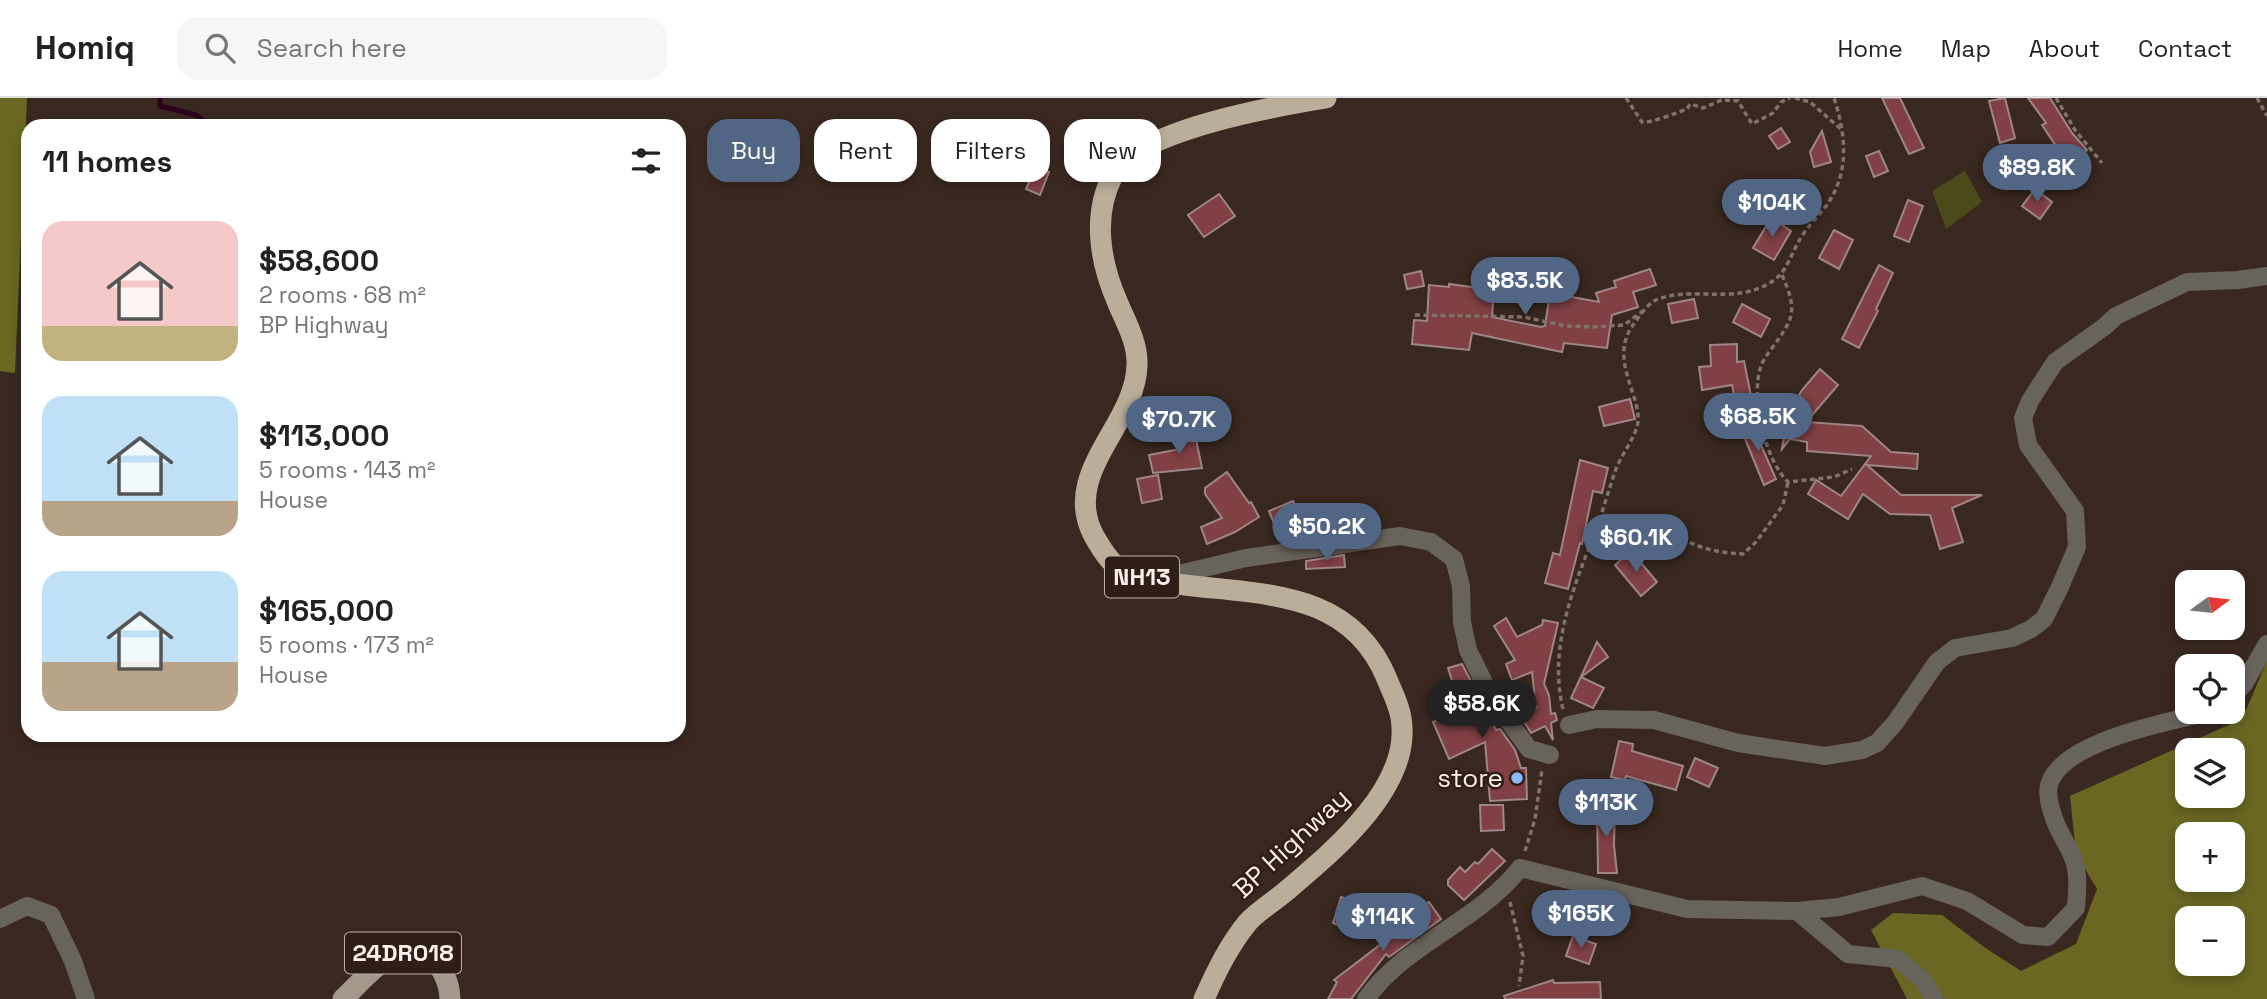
<!DOCTYPE html>
<meta charset="utf-8">
<style>
:root{--surface:#fff;--page:#f6f6f6;--text:#222;--muted:#767676;--line:#e0e0e0;--accent:#506684}
body{margin:0;font-family:"Space Grotesk",sans-serif;background:var(--page);color:var(--text);height:100vh;display:flex;flex-direction:column;font-size:26px;white-space:nowrap}
*{box-sizing:border-box;margin:0}
p{font-size:23px;color:var(--muted)}
.icon{flex:none;width:38px;height:38px;fill:none;stroke:currentColor;stroke-width:2;stroke-linecap:round;stroke-linejoin:round}
.map{position:relative;flex:1;overflow:hidden}
.side{position:absolute;left:21px;top:21px;width:665px;height:623px;display:flex;flex-direction:column;background:var(--surface);border-radius:21px;box-shadow:0 4px 10px #0003}
.side>*{flex:none}
.banner{position:absolute;left:707px;top:21px;width:665px;height:63px;display:flex;gap:14px}
.needle{width:46px;rotate:75deg}
.fabs{position:absolute;left:2175px;top:472px;display:grid;gap:14px}
.fabs a{display:grid;place-items:center;width:70px;height:70px;border-radius:14px;background:var(--surface);box-shadow:0 4px 10px #0003;font-size:35px}
.price{position:absolute;translate:-50% -60px;padding:0 16px;border-radius:24px;background:var(--accent);color:#fff;font-size:23px;line-height:46px;filter:drop-shadow(0 2px 4px #0008)}
.price::after{content:'';position:absolute;left:50%;top:42px;width:21px;height:16px;margin-left:-10px;background:inherit;clip-path:polygon(0 0,100% 0,50% 100%)}
.price.selected{background:#222;color:#fff}
ul{padding:0;list-style:none}
li{display:flex;align-items:center;gap:21px;height:175px;padding:0 21px}
li span{display:grid;place-items:center;flex:none;width:196px;height:140px;border-radius:21px;color:#555}
li>.icon{margin-inline-start:auto}
span .icon{width:84px;height:84px;fill:#fffc;stroke-width:1}
li b{font-size:30px}
h2{display:flex;justify-content:space-between;align-items:center;height:84px;padding:0 21px;font-size:30px}
.tag{padding:0 24px;border-radius:21px;background:var(--surface);box-shadow:0 4px 10px #0003;font-size:24px;line-height:63px}
.tag.selected{background:var(--accent);color:#fff}
header{display:flex;align-items:center;gap:42px;box-sizing:border-box;height:98px;padding:0 35px;background:var(--surface);border-bottom:2px solid var(--line)}
header strong{font-size:33px}
nav{display:flex;gap:38px;margin-inline-start:auto;font-size:24px}
.search{width:490px;height:63px;background:var(--page);display:flex;align-items:center;gap:18px;box-sizing:border-box;padding:0 24px;border-radius:21px;color:var(--muted);font-size:26px}
.map>svg:first-child{display:block}
</style>
<header>
<strong>Homiq</strong>
<div class="search"><svg class="icon" aria-label="search" viewBox="0 0 24 24"><circle cx="10" cy="10" r="6"/><path d="M15 15l6 6"/></svg>Search here</div>
<nav><a>Home</a><a>Map</a><a>About</a><a>Contact</a></nav>
</header>
<div class="map">
<svg width="2267" height="901" viewBox="0 0 2267 901">
<rect width="100%" height="100%" fill="#39281f"/>
<polygon fill="#4b4a1b" points="1965,73 1982,104 1946,131 1932,93"/>
<g fill="#696722" fill-rule="evenodd">
<polygon points="0,0 27,0 15,275 0,273"/>
<path d="M2267,563V901H1907L1871,832L1893,815L1942,817L1984,849L2021,873L2076,846L2097,791L2076,756L2070,698L2242,621ZM2188,653H2233V698H2188ZM2188,737H2233V782H2188ZM2188,821H2233V866H2188Z"/>
</g>
<g fill="none" stroke-linecap="round" stroke-linejoin="round">
<polyline stroke="#2b001b" stroke-width="5" points="160,0 160,8 196,17 211,28"/>
</g>
<g fill="#814044" stroke="#9e8686" stroke-width="2">
<polygon points="1882,0 1900,0 1924,50 1909,56"/>
<polygon points="2005,0 2015,40 2000,45 1989,3"/>
<polygon points="2028,0 2050,0 2072,35 2087,52 2074,64 2054,45 2042,27 2046,25"/>
<polygon points="1781,30 1790,44 1778,51 1769,38"/>
<polygon points="1822,33 1831,64 1814,69 1810,54"/>
<polygon points="1879,53 1888,73 1874,79 1866,58"/>
<polygon points="1036,68 1049,74 1040,97 1026,91"/>
<polygon points="2035,91 2052,104 2040,121 2022,108"/>
<polygon points="1219,96 1235,118 1204,139 1188,117"/>
<polygon points="1908,102 1923,108 1909,144 1894,138"/>
<polygon points="1771,120 1791,133 1774,162 1753,150"/>
<polygon points="1834,132 1853,142 1839,171 1819,160"/>
<polygon points="1879,167 1893,175 1876,211 1878,213 1859,250 1842,241"/>
<polygon points="1650,171 1656,187 1633,194 1638,209 1612,217 1607,250 1564,245 1562,254 1472,235 1469,252 1412,246 1414,222 1427,223 1429,187 1449,189 1449,186 1494,192 1492,219 1541,229 1545,228 1550,195 1599,204 1596,195 1616,189 1614,183"/>
<polygon points="1421,173 1424,188 1407,191 1404,177"/>
<polygon points="1694,201 1698,220 1672,225 1668,206"/>
<polygon points="1742,206 1770,221 1761,239 1733,224"/>
<polygon points="1737,246 1737,264 1744,263 1753,308 1737,312 1732,287 1702,292 1699,269 1711,268 1710,247"/>
<polygon points="1820,271 1838,287 1806,324 1862,328 1891,354 1918,356 1917,371 1867,367 1901,397 1982,397 1952,410 1963,444 1940,451 1930,417 1890,416 1863,396 1848,421 1808,396 1816,382 1841,398 1871,358 1807,353 1807,344 1790,341 1782,351 1788,315 1802,292"/>
<polygon points="1630,301 1635,321 1604,328 1599,309"/>
<polygon points="1750,322 1776,381 1764,387 1739,326"/>
<polygon points="1194,332 1202,370 1153,375 1149,357 1180,351 1177,336"/>
<polygon points="1580,362 1608,370 1602,395 1593,393 1582,446 1580,445 1568,491 1545,485 1553,455 1560,457"/>
<polygon points="1227,374 1249,405 1251,404 1259,419 1235,434 1207,446 1201,429 1222,420 1205,396 1205,390"/>
<polygon points="1158,377 1162,401 1142,405 1137,381"/>
<polygon points="1293,403 1301,420 1276,430 1269,413"/>
<polygon points="1631,453 1657,484 1641,498 1615,467"/>
<polygon points="1344,457 1345,469 1306,471 1306,463"/>
<polygon points="1506,520 1517,539 1542,527 1543,522 1558,525 1544,586 1549,597 1551,616 1555,615 1557,622 1551,625 1553,642 1545,628 1531,635 1520,617 1536,609 1533,603 1535,602 1532,574 1512,582 1506,566 1515,562 1494,528"/>
<polygon points="1597,544 1608,559 1581,579 1604,590 1593,610 1571,600"/>
<polygon points="1462,566 1496,632 1500,631 1515,652 1521,670 1526,670 1527,701 1490,703 1485,644 1449,661 1433,624 1461,611 1448,570"/>
<polygon points="1619,643 1633,646 1632,653 1683,668 1676,692 1626,678 1625,682 1611,679"/>
<polygon points="1695,660 1718,670 1709,689 1687,679"/>
<polygon points="1480,707 1503,707 1504,732 1481,733"/>
<polygon points="1597,707 1615,708 1614,747 1617,775 1598,775"/>
<polygon points="1492,751 1505,763 1464,802 1448,787 1448,782 1460,769 1465,774 1475,764 1478,766"/>
<polygon points="1579,796 1595,800 1596,822 1571,823 1569,797"/>
<polygon points="1341,799 1362,806 1354,832 1333,825"/>
<polygon points="1429,804 1441,821 1389,859 1386,856 1351,901 1328,901 1337,884 1334,882 1415,820 1412,816"/>
<polygon points="1573,838 1596,846 1589,866 1566,858"/>
<polygon points="1553,882 1554,885 1600,884 1601,901 1505,901 1504,898"/>
</g>
<g fill="none" stroke-linecap="round" stroke-linejoin="round">
<g stroke="#81726a" stroke-width="3.5" stroke-dasharray="5 3.5" stroke-linecap="butt">
<path d="M1626,0L1642,24C1649,26 1679,14 1687,11L1690,6L1703,10L1722,2L1738,3L1752,26L1773,15L1781,4L1790,0"/>
<polyline points="1795,0 1810,4 1842,32"/>
<polyline points="2056,0 2075,32 2102,65"/>
<polyline points="2257,0 2267,18"/>
<path d="M1782,177C1798,213 1794,220 1772,250C1768,256 1763,262 1761,268C1750,299 1765,362 1788,384L1834,379L1852,371"/>
<polyline points="1415,217 1524,219 1566,228 1593,229 1624,227 1644,212"/>
<path d="M1591,445C1613,450 1650,439 1675,436C1695,450 1719,455 1743,456L1756,444L1783,407L1788,384"/>
<path d="M1563,611C1548,549 1574,488 1596,432C1603,412 1609,391 1616,371C1622,356 1632,344 1637,329C1645,301 1607,263 1633,227C1638,220 1647,207 1654,203C1681,189 1724,202 1754,192C1790,180 1785,163 1804,135C1812,123 1823,114 1830,102C1850,70 1845,34 1834,0"/>
<polyline points="1525,753 1535,721 1542,672"/>
<polyline points="1510,804 1523,858 1519,888"/>
</g>
<g stroke="#68635b" stroke-width="18">
<polyline points="1158,481 1246,460 1400,438 1431,444 1454,461 1461,488 1462,524 1468,552 1491,599 1529,651 1550,657"/>
<polyline points="2233,598 2244,586 2267,546"/>
<polyline points="1569,627 1597,621 1654,622 1738,645 1825,658 1862,652 1877,645 1895,625 1937,564 1955,550 2012,540 2031,531 2044,521 2060,489 2077,449 2075,413 2028,347 2023,320 2030,303 2055,264 2104,229 2116,218 2187,184 2238,182 2267,178"/>
<polyline points="1797,813 1848,856 1898,861 1924,883 1934,901"/>
<polyline points="0,821 27,808 51,817 73,863 86,901"/>
<path d="M1366,901C1406,845 1478,824 1520,770L1687,811L1797,813L1839,809L1922,788L1967,803L2023,837L2048,839L2076,810C2077,795 2079,777 2074,762C2068,746 2056,731 2052,714C2049,705 2047,696 2049,687C2061,643 2171,623 2210,614"/>
</g>
<path stroke="#a39889" stroke-width="21" d="M343,901C358,887 371,871 388,860C421,839 449,868 450,901"/>
<path stroke="#baae9b" stroke-width="21" d="M1204,901C1216,874 1229,847 1248,824C1258,813 1273,804 1285,794C1331,755 1413,689 1401,620C1399,606 1392,594 1387,581C1351,493 1266,497 1185,487C1162,484 1132,482 1114,466C1105,458 1100,448 1094,438C1060,375 1136,327 1137,267C1138,244 1125,223 1117,203C1100,164 1092,117 1113,77C1136,32 1277,8 1326,0"/>
</g>
<circle fill="#88bafc" stroke="#2f1e16" stroke-width="2.5" cx="1517" cy="680" r="7"/>
<g text-anchor="middle" stroke-width="5" stroke-linejoin="round" paint-order="stroke">
<g fill="#2f1e16" stroke="#beb1aa" stroke-width="2">
<rect x="1105" y="458.5" width="74" height="41" rx="5"/>
<rect x="345" y="834.5" width="116" height="41" rx="5"/>
</g>
<g font-size="24" font-weight="bold" fill="#fcf0ea">
<text x="1142" y="487">NH13</text>
<text x="403" y="863">24DR018</text>
</g>
<g font-size="26" fill="#fcf0ea" stroke="#2f1e16" text-anchor="end">
<text x="1503" y="689">store</text>
</g>
<g font-size="26" fill="#fcf0ea" stroke="#2f1e16">
<text transform="translate(1291 745) rotate(-43)" y="9">BP Highway</text>
</g>
</g>
</svg>
<div class="fabs">
<a><svg class="needle" viewBox="-14 -14 28 28"><path d="M0-13l5 13h-10z" fill="#e53935"/><path d="M0 13l5-13h-10z" fill="#767676"/></svg></a>
<a><svg class="icon" aria-label="locate" viewBox="0 0 24 24"><circle cx="12" cy="12" r="6"/><path d="M12 2v4M12 18v4M2 12h4M18 12h4"/></svg></a>
<a><svg class="icon" aria-label="layers" viewBox="0 0 24 24"><path d="M12 4l9 5-9 5-9-5zM3 14l9 5 9-5"/></svg></a>
<a>+</a>
<a>−</a>
</div>
<b class="price" style="left:2037px;top:106px">$89.8K</b>
<b class="price" style="left:1772px;top:141px">$104K</b>
<b class="price" style="left:1525px;top:219px">$83.5K</b>
<b class="price" style="left:1758px;top:355px">$68.5K</b>
<b class="price" style="left:1179px;top:358px">$70.7K</b>
<b class="price" style="left:1327px;top:465px">$50.2K</b>
<b class="price" style="left:1636px;top:476px">$60.1K</b>
<b class="price selected" style="left:1482px;top:642px">$58.6K</b>
<b class="price" style="left:1606px;top:741px">$113K</b>
<b class="price" style="left:1581px;top:852px">$165K</b>
<b class="price" style="left:1383px;top:855px">$114K</b>
<div class="banner">
<a class="tag selected">Buy</a>
<a class="tag">Rent</a>
<a class="tag">Filters</a>
<a class="tag">New</a>
</div>
<section class="side">
<h2>11 homes<svg class="icon" aria-label="filters" viewBox="0 0 24 24"><path d="M4 7h16M4 17h16"/><circle cx="9" cy="7" r="2"/><circle cx="15" cy="17" r="2"/></svg></h2>
<ul>
<li><span style="background:linear-gradient(#f6c9c9 75%,#c2b280 0)"><svg class="icon" aria-label="home" viewBox="0 0 24 24"><path d="M3 11l9-7 9 7M6 9v11h12V9"/></svg></span><div><b>$58,600</b><p>2 rooms · 68 m²</p><p>BP Highway</p></div></li>
<li><span style="background:linear-gradient(#bfe0f5 75%,#b9a48a 0)"><svg class="icon" aria-label="home" viewBox="0 0 24 24"><path d="M3 11l9-7 9 7M6 9v11h12V9"/></svg></span><div><b>$113,000</b><p>5 rooms · 143 m²</p><p>House</p></div></li>
<li><span style="background:linear-gradient(#bfe0f5 65%,#b9a48a 0)"><svg class="icon" aria-label="home" viewBox="0 0 24 24"><path d="M3 11l9-7 9 7M6 9v11h12V9"/></svg></span><div><b>$165,000</b><p>5 rooms · 173 m²</p><p>House</p></div></li>
</ul>
</section>
</div>
